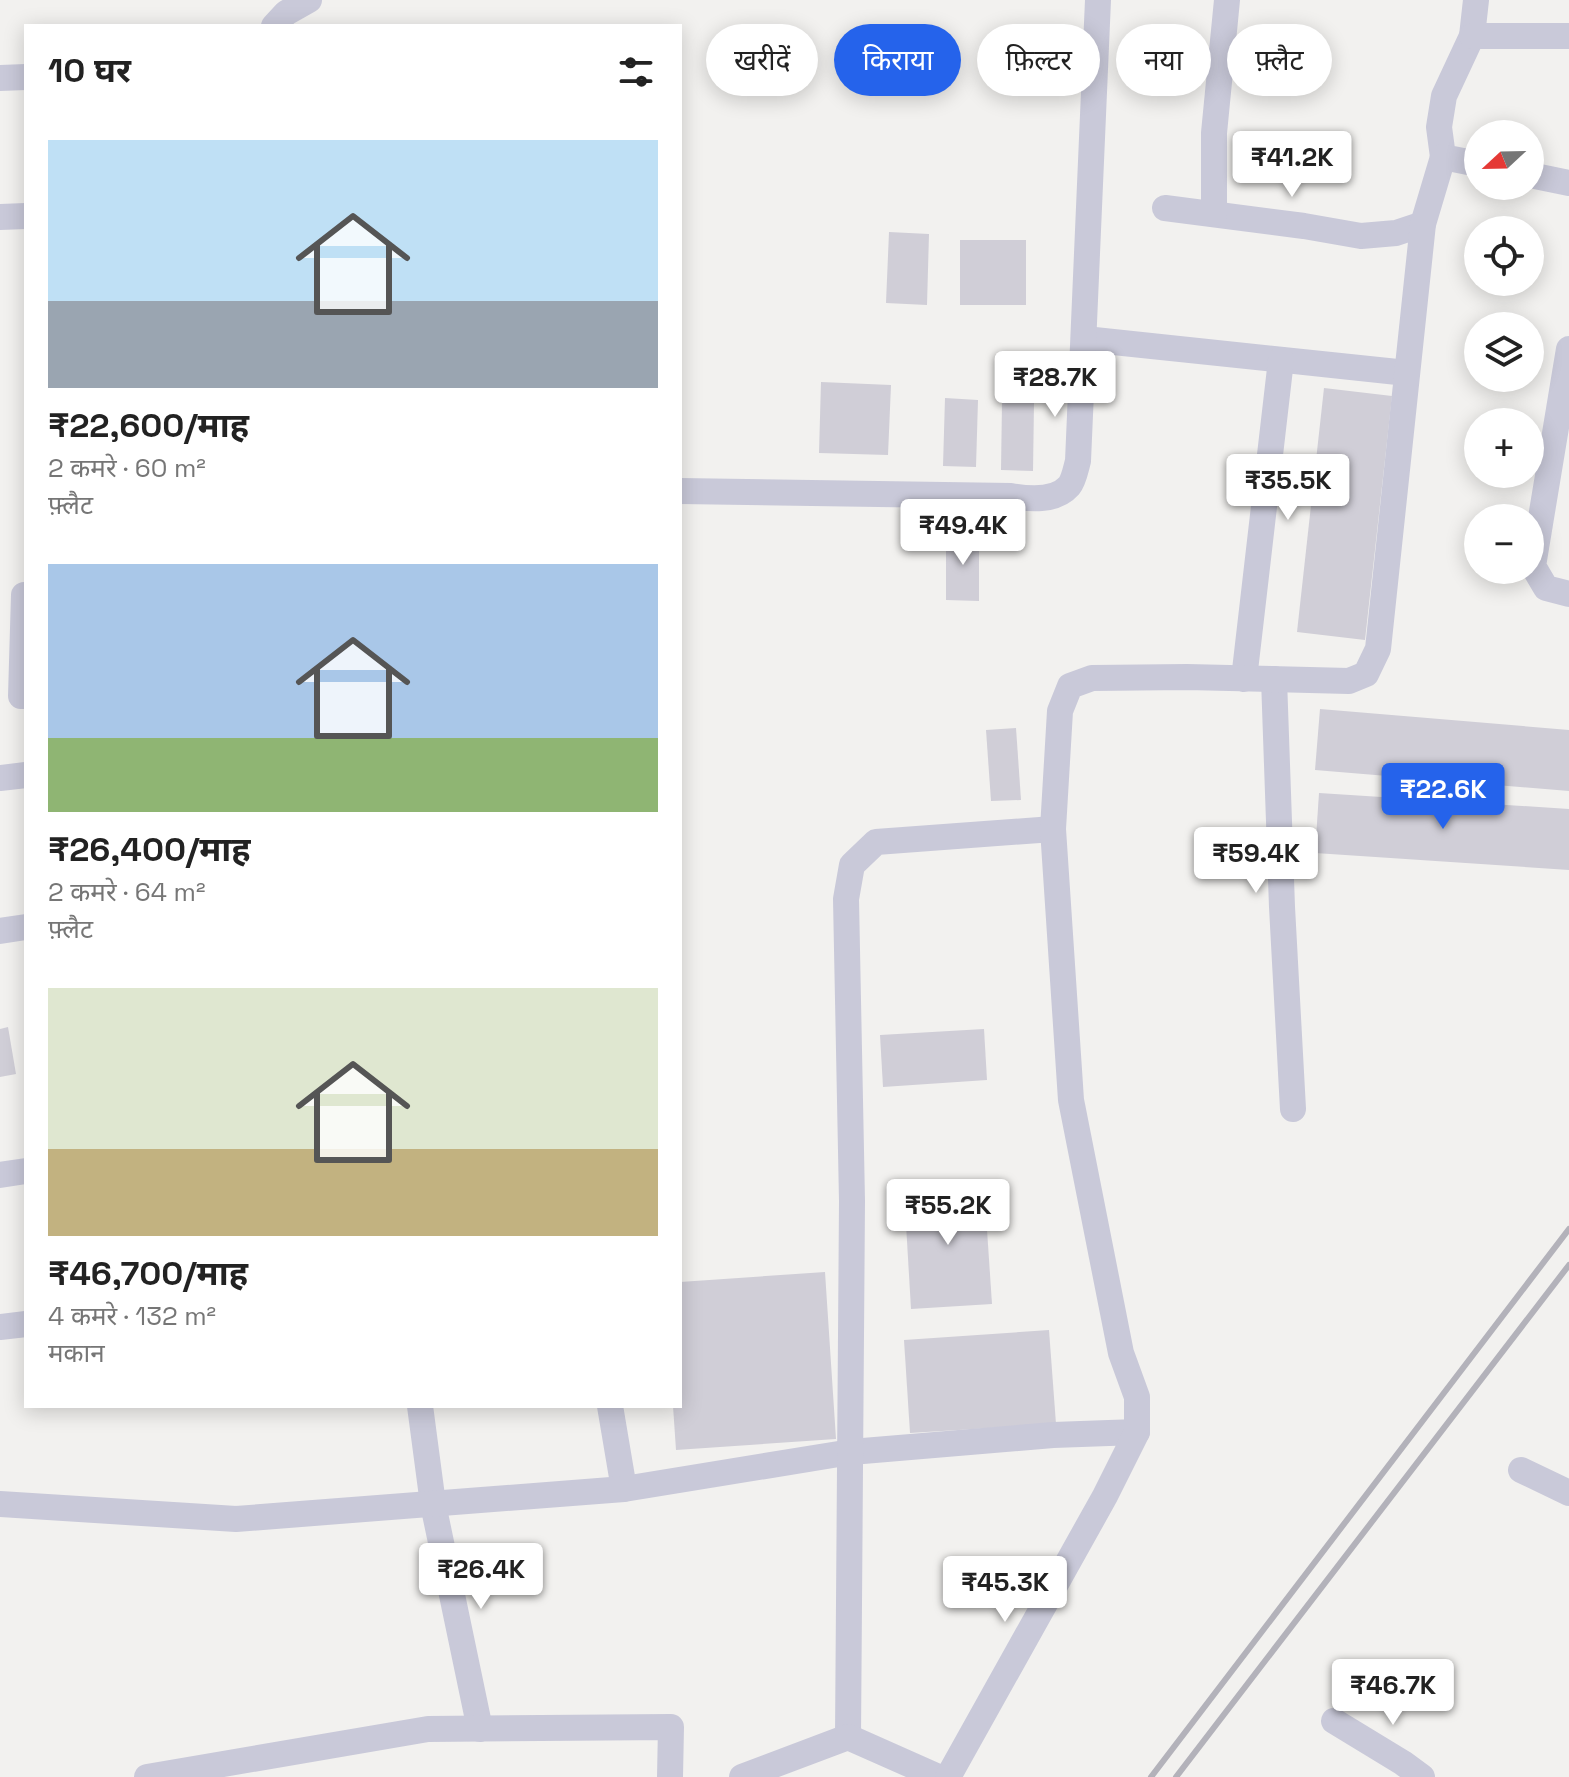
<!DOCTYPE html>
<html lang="hi">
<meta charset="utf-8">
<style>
:root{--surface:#fff;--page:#f6f6f6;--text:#222;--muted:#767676;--accent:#2563eb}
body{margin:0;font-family:"Space Grotesk","Noto Sans Devanagari",sans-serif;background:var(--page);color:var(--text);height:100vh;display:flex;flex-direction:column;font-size:30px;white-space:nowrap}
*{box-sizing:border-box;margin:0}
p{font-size:26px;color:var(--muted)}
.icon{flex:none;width:44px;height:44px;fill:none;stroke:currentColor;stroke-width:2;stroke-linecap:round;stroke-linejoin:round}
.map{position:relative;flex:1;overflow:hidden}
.drawer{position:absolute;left:24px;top:24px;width:658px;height:1384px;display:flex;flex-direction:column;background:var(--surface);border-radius:0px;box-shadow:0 4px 20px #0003}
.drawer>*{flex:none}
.hud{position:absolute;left:706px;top:24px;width:742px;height:72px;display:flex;gap:16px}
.needle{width:52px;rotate:248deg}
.fabs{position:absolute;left:1464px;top:120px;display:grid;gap:16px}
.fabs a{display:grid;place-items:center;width:80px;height:80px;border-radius:50%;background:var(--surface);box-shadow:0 4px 20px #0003;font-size:40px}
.price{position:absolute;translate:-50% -68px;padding:0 18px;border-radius:8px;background:#fff;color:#222;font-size:26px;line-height:52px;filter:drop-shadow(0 2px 4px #0008)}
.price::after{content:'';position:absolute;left:50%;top:48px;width:24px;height:18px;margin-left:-12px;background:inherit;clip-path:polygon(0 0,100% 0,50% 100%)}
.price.selected{background:var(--accent);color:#fff}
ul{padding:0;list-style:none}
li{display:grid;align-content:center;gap:16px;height:424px;padding:0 24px}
li span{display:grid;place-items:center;height:248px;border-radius:0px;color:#555}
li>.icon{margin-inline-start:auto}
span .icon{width:144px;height:144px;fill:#fffc;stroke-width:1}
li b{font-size:34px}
h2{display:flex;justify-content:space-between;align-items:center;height:96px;padding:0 24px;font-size:34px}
.chip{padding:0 28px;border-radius:36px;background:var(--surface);box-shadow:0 4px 20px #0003;font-size:28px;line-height:72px}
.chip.selected{background:var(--accent);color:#fff}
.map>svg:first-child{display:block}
</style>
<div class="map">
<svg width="1569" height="1777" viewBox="0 0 1569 1777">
<rect width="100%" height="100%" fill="#f2f1ef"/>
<g fill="#d0ced7">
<polygon points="889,232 929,234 927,305 886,303"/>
<rect x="960" y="240" width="66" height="65"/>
<polygon points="821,382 891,385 888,455 819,453"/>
<polygon points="1324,388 1392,396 1365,640 1297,632"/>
<polygon points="945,398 978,400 976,467 943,466"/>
<polygon points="1002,403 1034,403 1033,471 1001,470"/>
<polygon points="946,533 979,533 979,601 946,600"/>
<polygon points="1320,709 1569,730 1569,791 1315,770"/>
<polygon points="1016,728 1021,800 991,801 986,730"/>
<polygon points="1319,793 1569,809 1569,870 1315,853"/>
<polygon points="8,1027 16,1074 0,1077 0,1029"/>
<polygon points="984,1029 987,1080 883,1087 880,1035"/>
<polygon points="984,1185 992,1304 911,1309 904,1190"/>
<polygon points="825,1272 836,1439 676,1450 673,1406 680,1406 680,1282"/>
<polygon points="1049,1330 1056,1424 910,1433 904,1340"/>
</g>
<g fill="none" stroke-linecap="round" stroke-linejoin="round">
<g stroke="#c9c9d9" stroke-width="26">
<polyline points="1476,0 1472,36 1444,96 1439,127 1443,157 1478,164"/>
<polyline points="274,26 286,13 309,0"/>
<polyline points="1472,36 1569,36"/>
<polyline points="0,78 26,77"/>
<polyline points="1530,175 1569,183"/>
<polyline points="1165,208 1304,226 1361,236 1396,233 1423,224"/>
<polyline points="1214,214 1214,133 1227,0"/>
<polyline points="0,217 26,216"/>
<polyline points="1085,339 1407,373"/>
<polyline points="1569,349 1533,566 1546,588 1569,594"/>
<path d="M680,491L1011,496C1029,499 1055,502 1069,486C1074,480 1076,468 1078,461L1098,0"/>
<polyline points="24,595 21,696 26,696"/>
<polyline points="1244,679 1281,360"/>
<polyline points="1274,679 1282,907 1293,1109"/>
<polyline points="0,778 26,775"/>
<polyline points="0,931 26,927"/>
<polyline points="0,1175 26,1171"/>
<polyline points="0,1327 26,1324"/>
<polyline points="420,1406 433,1504 480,1729"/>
<polyline points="610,1406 624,1489"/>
<polyline points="1521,1470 1569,1493"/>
<polyline points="0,1504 236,1519 624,1489 851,1452 1053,1435 1137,1432"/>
<polyline points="1334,1721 1403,1763 1422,1777"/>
<polyline points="848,1737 852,1201 846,899 852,865 876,842 1053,829"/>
<polyline points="147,1777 428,1729 671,1727 670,1777"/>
<polyline points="742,1777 848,1737 938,1777"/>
<polyline points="948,1777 1105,1496 1137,1432 1137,1397 1121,1353 1071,1100 1053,829 1060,711 1070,686 1092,678 1187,677 1349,681 1366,674 1378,649 1423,224 1443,157"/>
</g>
<g stroke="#b3b2ba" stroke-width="6">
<polyline points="1151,1777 1569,1229"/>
<polyline points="1176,1777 1569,1265"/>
</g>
</g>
</svg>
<div class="fabs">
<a><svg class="needle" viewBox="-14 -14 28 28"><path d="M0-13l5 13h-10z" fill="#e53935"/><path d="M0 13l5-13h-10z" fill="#767676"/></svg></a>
<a><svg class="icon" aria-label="locate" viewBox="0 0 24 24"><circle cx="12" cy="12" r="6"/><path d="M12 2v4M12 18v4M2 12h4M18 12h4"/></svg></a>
<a><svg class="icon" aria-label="layers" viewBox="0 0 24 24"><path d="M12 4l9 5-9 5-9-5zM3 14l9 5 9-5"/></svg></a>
<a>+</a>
<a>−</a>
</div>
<b class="price" style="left:1292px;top:199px">₹41.2K</b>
<b class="price" style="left:1055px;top:419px">₹28.7K</b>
<b class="price" style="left:1288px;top:522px">₹35.5K</b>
<b class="price" style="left:963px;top:567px">₹49.4K</b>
<b class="price selected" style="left:1443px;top:831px">₹22.6K</b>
<b class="price" style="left:1256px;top:895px">₹59.4K</b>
<b class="price" style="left:948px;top:1247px">₹55.2K</b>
<b class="price" style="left:481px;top:1611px">₹26.4K</b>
<b class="price" style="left:1005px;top:1624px">₹45.3K</b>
<b class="price" style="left:1393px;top:1727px">₹46.7K</b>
<div class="hud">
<a class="chip">खरीदें</a>
<a class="chip selected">किराया</a>
<a class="chip">फ़िल्टर</a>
<a class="chip">नया</a>
<a class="chip">फ़्लैट</a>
</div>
<section class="drawer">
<h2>10 घर<svg class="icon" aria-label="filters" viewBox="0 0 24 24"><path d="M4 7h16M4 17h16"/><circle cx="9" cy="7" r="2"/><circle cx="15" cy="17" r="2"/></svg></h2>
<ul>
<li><span style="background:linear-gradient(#bfe0f5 65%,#9aa5b1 0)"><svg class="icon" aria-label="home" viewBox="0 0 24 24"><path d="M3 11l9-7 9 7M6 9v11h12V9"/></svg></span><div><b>₹22,600/माह</b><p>2 कमरे · 60 m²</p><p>फ़्लैट</p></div></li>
<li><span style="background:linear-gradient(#a9c7e8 70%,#8fb573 0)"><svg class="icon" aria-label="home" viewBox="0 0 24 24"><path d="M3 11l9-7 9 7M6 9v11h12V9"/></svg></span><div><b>₹26,400/माह</b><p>2 कमरे · 64 m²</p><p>फ़्लैट</p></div></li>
<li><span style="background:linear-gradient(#dfe7d0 65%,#c2b280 0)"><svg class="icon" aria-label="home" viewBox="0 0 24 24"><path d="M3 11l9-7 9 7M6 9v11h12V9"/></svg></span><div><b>₹46,700/माह</b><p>4 कमरे · 132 m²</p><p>मकान</p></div></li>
</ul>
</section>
</div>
